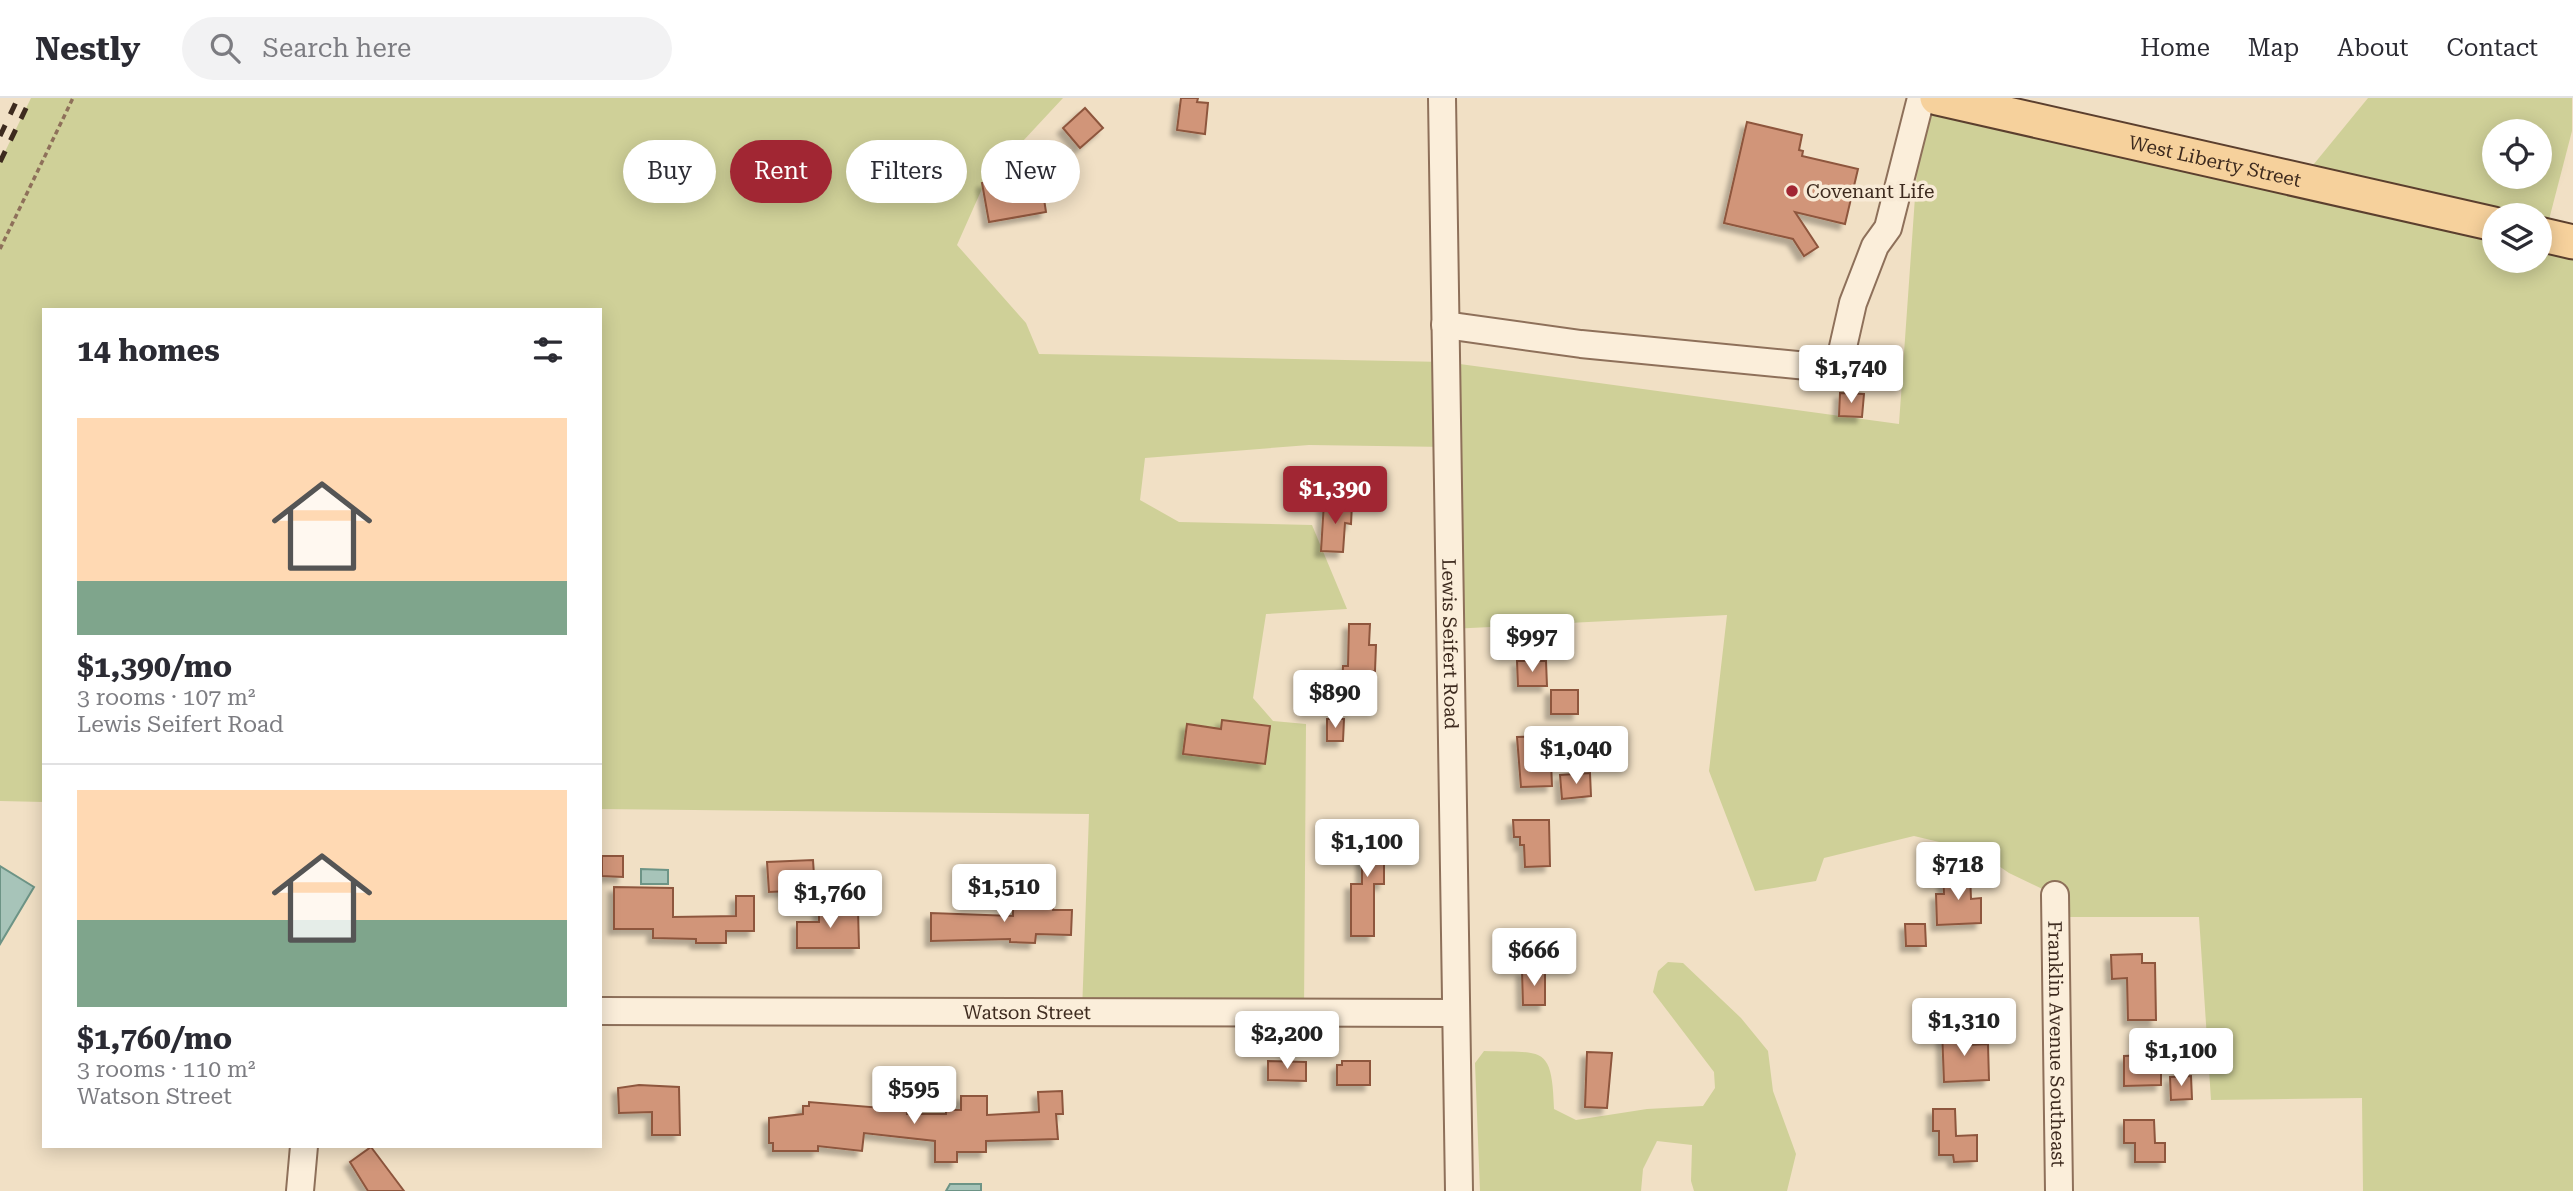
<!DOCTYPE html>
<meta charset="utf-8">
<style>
:root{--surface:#fff;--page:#f2f2f3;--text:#2b2b33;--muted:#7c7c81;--line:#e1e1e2;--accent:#a12633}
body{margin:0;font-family:"Roboto Serif",serif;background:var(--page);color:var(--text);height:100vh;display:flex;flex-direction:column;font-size:26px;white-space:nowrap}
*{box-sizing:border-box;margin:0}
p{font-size:23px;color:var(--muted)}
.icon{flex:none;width:38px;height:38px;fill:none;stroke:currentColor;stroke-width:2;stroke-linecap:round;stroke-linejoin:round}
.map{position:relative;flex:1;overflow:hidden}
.panel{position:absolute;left:42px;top:210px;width:560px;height:840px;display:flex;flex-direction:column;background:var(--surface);border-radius:0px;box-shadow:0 4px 18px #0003}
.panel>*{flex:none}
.hud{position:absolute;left:623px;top:42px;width:665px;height:63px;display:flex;gap:14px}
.buttons{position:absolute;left:2482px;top:21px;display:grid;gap:14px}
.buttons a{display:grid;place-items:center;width:70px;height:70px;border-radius:50%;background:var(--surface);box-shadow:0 4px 18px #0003;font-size:35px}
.price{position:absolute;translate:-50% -60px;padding:0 16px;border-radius:7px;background:#fff;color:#222;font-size:23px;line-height:46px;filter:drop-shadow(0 2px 4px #0008)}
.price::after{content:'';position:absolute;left:50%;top:42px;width:21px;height:16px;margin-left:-10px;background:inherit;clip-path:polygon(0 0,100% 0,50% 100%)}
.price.active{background:var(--accent);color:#fff}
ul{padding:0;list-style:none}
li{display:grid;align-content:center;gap:14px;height:371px;padding:0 35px}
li+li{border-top:2px solid var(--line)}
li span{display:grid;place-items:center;height:217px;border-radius:0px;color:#555}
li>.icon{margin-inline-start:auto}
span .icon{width:126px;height:126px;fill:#fffc;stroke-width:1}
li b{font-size:30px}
h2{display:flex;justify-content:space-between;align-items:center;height:84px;padding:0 35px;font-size:30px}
.chip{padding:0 24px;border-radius:32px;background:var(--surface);box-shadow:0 4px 18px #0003;font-size:24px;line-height:63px}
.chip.active{background:var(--accent);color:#fff}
header{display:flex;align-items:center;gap:42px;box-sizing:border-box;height:98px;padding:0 35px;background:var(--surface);border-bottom:2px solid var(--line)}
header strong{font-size:33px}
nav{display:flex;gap:38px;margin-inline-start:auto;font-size:24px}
.search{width:490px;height:63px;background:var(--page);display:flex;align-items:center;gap:18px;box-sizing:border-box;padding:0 24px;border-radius:38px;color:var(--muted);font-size:26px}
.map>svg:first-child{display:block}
</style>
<header>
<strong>Nestly</strong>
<div class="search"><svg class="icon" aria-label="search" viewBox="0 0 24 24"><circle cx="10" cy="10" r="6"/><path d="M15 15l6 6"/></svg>Search here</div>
<nav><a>Home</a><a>Map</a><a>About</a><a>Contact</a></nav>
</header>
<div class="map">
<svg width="2573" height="1093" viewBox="0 0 2573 1093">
<defs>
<filter id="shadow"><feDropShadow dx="-5.5" dy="5.5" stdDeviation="2" flood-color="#0004"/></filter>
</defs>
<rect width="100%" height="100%" fill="#f1e0c5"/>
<g fill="#cfd098" fill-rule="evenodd">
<path d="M31,0H1063L985,84L957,147L1026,225L1039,256L1445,264L1899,326L1922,0L2300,83L2368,0H2572V33L2545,137L2573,144V1093H2363L2362,1000L2211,1002L2199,819H2055V797L2009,775L1977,753L1914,738L1824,760L1816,783L1755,793L1709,673L1727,517L1450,531L1447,349L1309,347L1145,360L1140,402L1179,424L1312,427L1347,511L1266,516L1253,600L1273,623L1306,626L1304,914H1082L1089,716L600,711V212H44V704L0,703V64ZM2494,33H2539V79H2494ZM2494,117H2539V163H2494Z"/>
<path d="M1668,864L1683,865L1741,920L1768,953L1773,993L1796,1056L1787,1093H1694L1691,1083L1692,1047L1657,1043L1643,1071L1641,1093H1480L1475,965L1484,953C1543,955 1552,946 1554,1011L1576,1022L1647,1011L1703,1008L1715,990L1714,974L1653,894L1658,873Z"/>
</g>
<g fill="#a7c4b9" stroke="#6d9486" stroke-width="2">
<polygon points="0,768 34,789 0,846"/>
<polygon points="641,771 668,772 668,786 641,786"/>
<polygon points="950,1086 981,1086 981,1093 946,1093"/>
</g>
<g fill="#d19579" stroke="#8e563e" stroke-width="2" filter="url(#shadow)">
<polygon points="1181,0 1198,0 1197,4 1208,5 1205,36 1177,32"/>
<polygon points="1085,10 1103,30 1080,50 1063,30"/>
<polygon points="1747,24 1802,37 1799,52 1803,53 1802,58 1858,71 1845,126 1795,114 1818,149 1804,158 1793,141 1724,125"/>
<polygon points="1040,75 1046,114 989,124 982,85"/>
<polygon points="1840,295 1864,296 1862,319 1839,318"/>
<polygon points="1324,404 1352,406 1351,426 1345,425 1343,454 1321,453"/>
<polygon points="1349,526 1370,526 1369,547 1376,547 1375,573 1364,573 1364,595 1342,594 1343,568 1348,568"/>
<polygon points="1517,563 1546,563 1547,588 1518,588"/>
<rect x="1551" y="592" width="27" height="24"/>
<polygon points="1327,621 1344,621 1343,643 1327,643"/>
<polygon points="1222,622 1270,628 1265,666 1183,656 1187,626 1221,631"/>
<polygon points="1550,638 1552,688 1521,689 1517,639"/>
<polygon points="1590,675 1591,698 1562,701 1560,677"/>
<polygon points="1513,722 1549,722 1550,768 1525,769 1524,747 1520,747 1520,739 1514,739"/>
<polygon points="1349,731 1384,731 1384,786 1374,786 1374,838 1351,838 1351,786 1362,786 1362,749 1349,749"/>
<polygon points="602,758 623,758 623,779 602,778"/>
<polygon points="813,762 815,792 769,794 767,764"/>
<polygon points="1943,775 1970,775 1971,801 1981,800 1981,825 1937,827 1936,796 1944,796"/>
<polygon points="614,789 673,790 673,819 736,818 736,798 754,798 754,833 726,833 726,845 696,845 696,841 653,840 653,831 614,831"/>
<polygon points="1037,797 1054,798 1053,812 1072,812 1071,837 1036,836 1035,845 1010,844 1010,841 931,843 931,815 1013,818 1013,810 1037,811"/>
<polygon points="819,811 858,811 859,850 797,850 797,824 819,824"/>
<polygon points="1905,826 1925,826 1926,848 1906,848"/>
<polygon points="1547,848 1574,848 1575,867 1547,867"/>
<polygon points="2142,856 2142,865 2155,865 2156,922 2128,922 2127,880 2112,881 2111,857"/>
<polygon points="1545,872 1545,907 1523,907 1522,873"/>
<polygon points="1942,932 1966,932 1967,947 1988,946 1989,982 1944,984"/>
<polygon points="1587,954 1612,955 1607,1010 1585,1009"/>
<polygon points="2146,957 2146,967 2161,966 2161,987 2124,988 2124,958"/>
<polygon points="1268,963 1306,964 1306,983 1268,982"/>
<polygon points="1342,963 1370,963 1370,987 1337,987 1337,967 1342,967"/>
<polygon points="2191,978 2192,1001 2171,1002 2170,979"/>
<polygon points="639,987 679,989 680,1037 652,1037 652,1014 619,1015 618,990"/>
<polygon points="1062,993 1063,1016 1056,1016 1058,1041 986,1043 986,1054 957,1054 957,1064 935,1064 935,1043 864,1035 862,1053 818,1048 818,1053 773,1053 773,1045 769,1045 769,1020 803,1016 803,1008 809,1008 809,1004 882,1010 883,1000 908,1003 907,1016 946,1016 946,1012 961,1012 961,998 987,998 987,1017 1039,1014 1038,994"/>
<polygon points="1933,1011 1955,1011 1956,1038 1977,1037 1977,1063 1954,1064 1953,1057 1939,1057 1939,1033 1933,1033"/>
<polygon points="2124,1022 2154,1022 2155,1045 2165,1045 2165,1064 2135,1064 2135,1045 2124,1045"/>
<polygon points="371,1049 404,1093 368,1093 350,1064"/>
</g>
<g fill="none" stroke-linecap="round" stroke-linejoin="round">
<g stroke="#8e705a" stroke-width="30">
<g id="minor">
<path id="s1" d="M1442,0L1459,1093"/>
<polyline points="1445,227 1581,246 1838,271 1853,205 1875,148 1888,130 1921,0"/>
<path id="s2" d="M2055,797L2059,1093"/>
<path id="s3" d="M600,913L1455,915"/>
<polyline points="300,1093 304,1048"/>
</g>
</g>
<g stroke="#5b3f2e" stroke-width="37">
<g id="major">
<path id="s4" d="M1937,0L2494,126"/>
<polyline points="2539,136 2573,144"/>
</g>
</g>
<polyline stroke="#8e705a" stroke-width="3.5" stroke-dasharray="5 3.5" stroke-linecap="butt" points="0,151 73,0"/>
<use href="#minor" stroke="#fbeeda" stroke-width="26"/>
<use href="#major" stroke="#f6d19c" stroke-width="33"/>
<g stroke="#3d2a1e" stroke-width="5" stroke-dasharray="12 12" stroke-linecap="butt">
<polyline points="0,38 18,0"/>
<polyline points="0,64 31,0"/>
</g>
</g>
<circle fill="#a12633" stroke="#f8ead6" stroke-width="2.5" cx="1792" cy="93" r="7"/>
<g text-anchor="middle" stroke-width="7" stroke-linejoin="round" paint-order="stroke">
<g font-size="19" fill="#3d2a1e" stroke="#f8ead6">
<text dy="7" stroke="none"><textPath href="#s4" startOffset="285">West Liberty Street</textPath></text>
<text dy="7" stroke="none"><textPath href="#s1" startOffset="546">Lewis Seifert Road</textPath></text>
<text dy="7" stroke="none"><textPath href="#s3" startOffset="427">Watson Street</textPath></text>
<text dy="7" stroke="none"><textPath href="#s2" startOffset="149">Franklin Avenue Southeast</textPath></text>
</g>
<g font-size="19" fill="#3d2a1e" stroke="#f8ead6" text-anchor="start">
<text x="1806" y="100">Covenant Life</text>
</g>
</g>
</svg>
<div class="buttons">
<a><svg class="icon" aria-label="locate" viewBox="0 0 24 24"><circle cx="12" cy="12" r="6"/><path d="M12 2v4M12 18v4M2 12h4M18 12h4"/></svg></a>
<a><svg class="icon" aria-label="layers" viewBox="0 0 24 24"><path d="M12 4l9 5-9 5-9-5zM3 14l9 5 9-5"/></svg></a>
</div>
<b class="price" style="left:1851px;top:307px">$1,740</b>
<b class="price active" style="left:1335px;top:428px">$1,390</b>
<b class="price" style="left:1532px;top:576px">$997</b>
<b class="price" style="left:1335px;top:632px">$890</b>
<b class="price" style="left:1576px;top:688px">$1,040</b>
<b class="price" style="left:1367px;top:781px">$1,100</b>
<b class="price" style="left:1958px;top:804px">$718</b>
<b class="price" style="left:1004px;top:826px">$1,510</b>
<b class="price" style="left:830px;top:832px">$1,760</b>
<b class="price" style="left:1534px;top:890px">$666</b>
<b class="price" style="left:1964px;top:960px">$1,310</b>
<b class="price" style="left:1287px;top:973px">$2,200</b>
<b class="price" style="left:2181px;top:990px">$1,100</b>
<b class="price" style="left:914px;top:1028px">$595</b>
<div class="hud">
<a class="chip">Buy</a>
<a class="chip active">Rent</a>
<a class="chip">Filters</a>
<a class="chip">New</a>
</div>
<section class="panel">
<h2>14 homes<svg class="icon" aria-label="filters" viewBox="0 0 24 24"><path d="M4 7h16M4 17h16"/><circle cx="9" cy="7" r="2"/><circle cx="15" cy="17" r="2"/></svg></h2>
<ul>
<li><span style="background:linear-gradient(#ffd9b3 75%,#7fa58c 0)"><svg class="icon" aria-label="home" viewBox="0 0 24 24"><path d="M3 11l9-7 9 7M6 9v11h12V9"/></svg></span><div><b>$1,390/mo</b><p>3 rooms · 107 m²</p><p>Lewis Seifert Road</p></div></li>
<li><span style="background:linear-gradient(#ffd9b3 60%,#7fa58c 0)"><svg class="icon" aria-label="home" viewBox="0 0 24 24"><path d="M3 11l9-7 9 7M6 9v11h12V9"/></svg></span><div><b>$1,760/mo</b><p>3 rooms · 110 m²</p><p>Watson Street</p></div></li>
</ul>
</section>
</div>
